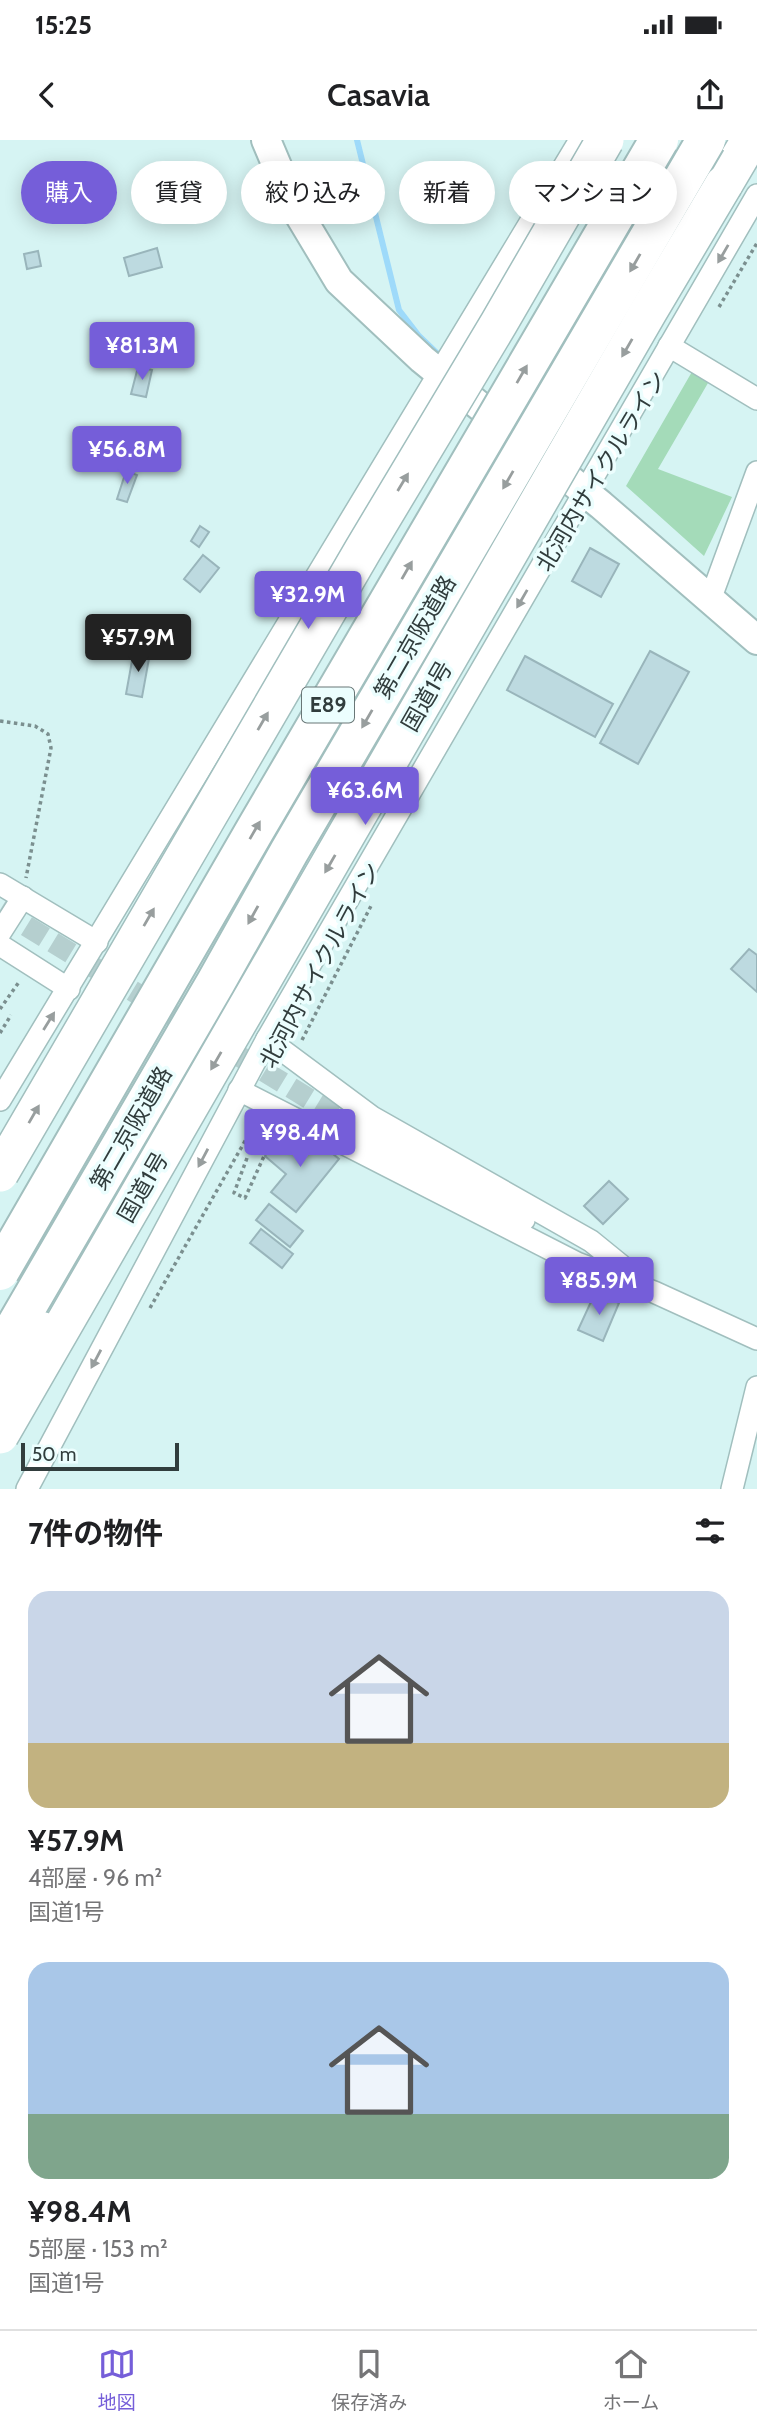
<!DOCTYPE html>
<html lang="ja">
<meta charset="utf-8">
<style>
:root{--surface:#fff;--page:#f6f6f6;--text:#202124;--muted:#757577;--line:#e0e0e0;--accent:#755ed9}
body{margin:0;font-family:Cabin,"Noto Sans JP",sans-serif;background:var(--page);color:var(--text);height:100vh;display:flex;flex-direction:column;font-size:26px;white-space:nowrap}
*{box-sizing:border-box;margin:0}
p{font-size:23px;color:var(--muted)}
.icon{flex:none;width:38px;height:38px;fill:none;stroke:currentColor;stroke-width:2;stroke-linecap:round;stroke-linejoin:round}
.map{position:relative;height:1349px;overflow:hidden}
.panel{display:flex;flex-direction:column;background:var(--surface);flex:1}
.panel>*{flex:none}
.top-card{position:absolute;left:21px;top:21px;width:716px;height:63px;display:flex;gap:14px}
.scale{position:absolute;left:21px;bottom:18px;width:158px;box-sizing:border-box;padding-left:7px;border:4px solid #313d3d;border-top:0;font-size:19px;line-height:24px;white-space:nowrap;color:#313d3d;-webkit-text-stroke:5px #ecfefe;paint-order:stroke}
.price{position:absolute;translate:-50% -60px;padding:0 16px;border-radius:7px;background:var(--accent);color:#fff;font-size:23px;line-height:46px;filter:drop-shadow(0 2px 4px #0008)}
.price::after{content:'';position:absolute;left:50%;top:42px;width:21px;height:16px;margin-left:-10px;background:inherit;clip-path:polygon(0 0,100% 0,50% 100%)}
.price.selected{background:#222;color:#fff}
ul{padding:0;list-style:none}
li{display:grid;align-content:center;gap:14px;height:371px;padding:0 28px}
li span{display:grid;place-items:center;height:217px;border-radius:21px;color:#555}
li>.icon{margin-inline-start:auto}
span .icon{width:126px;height:126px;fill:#fffc;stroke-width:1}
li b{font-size:30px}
h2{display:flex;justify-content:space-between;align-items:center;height:84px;padding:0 28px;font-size:30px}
.pill{padding:0 24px;border-radius:32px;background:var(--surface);box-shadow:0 4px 18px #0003;font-size:24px;line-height:63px}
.pill.selected{background:var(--accent);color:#fff}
.status{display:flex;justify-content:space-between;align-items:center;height:49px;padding:0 35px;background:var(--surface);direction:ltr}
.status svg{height:19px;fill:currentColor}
header{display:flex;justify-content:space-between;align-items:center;height:91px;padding:0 28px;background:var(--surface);font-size:32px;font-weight:600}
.menu{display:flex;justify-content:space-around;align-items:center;height:98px;border-top:2px solid var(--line);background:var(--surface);font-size:19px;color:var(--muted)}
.menu a{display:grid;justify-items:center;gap:4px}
.menu .selected{color:var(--accent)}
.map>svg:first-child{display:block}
</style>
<div class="status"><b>15:25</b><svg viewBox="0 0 49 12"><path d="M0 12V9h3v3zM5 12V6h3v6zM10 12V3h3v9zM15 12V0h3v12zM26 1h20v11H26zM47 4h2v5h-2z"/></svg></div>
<header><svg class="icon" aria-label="back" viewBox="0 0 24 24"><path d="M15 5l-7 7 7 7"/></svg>Casavia<svg class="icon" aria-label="share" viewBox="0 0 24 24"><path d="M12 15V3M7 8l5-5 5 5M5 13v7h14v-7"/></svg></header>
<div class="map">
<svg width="757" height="1349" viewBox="0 0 757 1349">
<rect width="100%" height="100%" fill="#d6f4f3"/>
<polygon fill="#a4dbb9" points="693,230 708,243 658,329 732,357 704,416 626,346"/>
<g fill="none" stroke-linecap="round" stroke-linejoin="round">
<polyline stroke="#9edafa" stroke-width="6" points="357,0 399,170 419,196 443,219"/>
</g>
<g fill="#bddae0" stroke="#99b5bb" stroke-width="2">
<polygon points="157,108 162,127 129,136 124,118"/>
<polygon points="38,111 41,126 27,129 24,114"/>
<polygon points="138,227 152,230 146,257 131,254"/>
<polygon points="126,331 137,335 127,362 117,359"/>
<polygon points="200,386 209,392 199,407 191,401"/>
<polygon points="590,408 619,424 601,457 572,441"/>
<polygon points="203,415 219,428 200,452 184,439"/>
<polygon points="134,510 150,513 142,557 126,554"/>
<polygon points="650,511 689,532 638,624 600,603"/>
<polygon points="525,516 613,564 595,597 507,550"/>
<polygon points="749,809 757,815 757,852 731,829"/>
<polygon points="283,993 300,1007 310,995 339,1019 296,1072 271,1052 286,1034 265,1016"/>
<polygon points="609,1041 628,1059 603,1084 584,1066"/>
<polygon points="269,1064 303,1091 290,1107 256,1080"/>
<polygon points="261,1089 293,1114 282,1128 250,1103"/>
<polygon points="595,1153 619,1163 603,1201 578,1190"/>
</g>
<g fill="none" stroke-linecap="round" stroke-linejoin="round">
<polyline stroke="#b5cfcf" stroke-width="21" stroke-dasharray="21 10" stroke-linecap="butt" points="0,770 347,982"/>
<g stroke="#a1bfbe" stroke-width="24">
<g id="minor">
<polyline points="669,206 757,259"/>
<polyline points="710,460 757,332"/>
<polyline points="0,744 97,802"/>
<polyline points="0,793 23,757"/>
<polyline points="0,805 69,849"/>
<polyline points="267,899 372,977 591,1101 639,1140"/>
<polyline points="239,950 577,1123 654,1152 757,1199"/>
<polyline points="0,960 580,0"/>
<polyline points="347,982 524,1080"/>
<polyline points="27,1349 267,899 757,55"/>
<polyline points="732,1349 757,1247"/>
</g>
</g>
<g stroke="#a1bfbe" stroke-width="32">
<polyline id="tertiary" points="266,0 294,66 339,141 422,219 601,365 757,500"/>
</g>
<g stroke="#a1bfbe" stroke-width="40">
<polyline id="trunk" points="724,44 750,0"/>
</g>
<g stroke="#7b8f8f" stroke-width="3.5" stroke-dasharray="3.5 3.5" stroke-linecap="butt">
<polyline points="719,167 757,103"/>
<polyline points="0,581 35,586 48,594 51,608 26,738"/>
<polyline points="0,869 19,842"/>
<polyline points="0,893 11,875"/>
<polyline points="302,900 372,764"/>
<polyline points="247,1018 234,1053 245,1058 275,992"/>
<polyline points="150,1168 257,980"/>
</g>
<use href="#minor" stroke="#fff" stroke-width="21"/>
<use href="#tertiary" stroke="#fff" stroke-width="28"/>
<use href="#trunk" stroke="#fff" stroke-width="37"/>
<g stroke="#a1bfbe" stroke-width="40" stroke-linecap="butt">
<g id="trunk-bridge">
<polyline points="0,1033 363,410 499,183 605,0"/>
<polyline points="0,1295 648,172 724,44"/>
</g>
</g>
<g stroke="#a1bfbe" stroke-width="42" stroke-linecap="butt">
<g id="motorway-bridge">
<polyline points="0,1131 255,690 659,0"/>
<polyline points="0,1213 216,842 289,712 706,0"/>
<polyline points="0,1260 42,1191"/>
</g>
</g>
<use href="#trunk-bridge" stroke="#fff" stroke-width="37"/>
<use href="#motorway-bridge" stroke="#fff" stroke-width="38"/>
</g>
<defs><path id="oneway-solid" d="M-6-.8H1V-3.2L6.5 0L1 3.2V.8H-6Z" transform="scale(1.75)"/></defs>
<g fill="#989e9e">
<use href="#oneway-solid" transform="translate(723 114) rotate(120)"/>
<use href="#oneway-solid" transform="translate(635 123) rotate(120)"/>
<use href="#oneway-solid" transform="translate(627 208) rotate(120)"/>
<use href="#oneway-solid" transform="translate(522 234) rotate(-60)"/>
<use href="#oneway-solid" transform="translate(508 340) rotate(120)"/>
<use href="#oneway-solid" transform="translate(403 342) rotate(-59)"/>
<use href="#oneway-solid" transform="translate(407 430) rotate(-60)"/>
<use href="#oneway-solid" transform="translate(522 459) rotate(120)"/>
<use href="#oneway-solid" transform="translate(367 579) rotate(120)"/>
<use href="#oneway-solid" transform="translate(263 581) rotate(-60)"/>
<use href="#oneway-solid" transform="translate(255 690) rotate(-60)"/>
<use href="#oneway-solid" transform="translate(330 724) rotate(120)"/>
<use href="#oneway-solid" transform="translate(253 775) rotate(119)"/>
<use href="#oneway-solid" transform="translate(149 777) rotate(-60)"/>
<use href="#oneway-solid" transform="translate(49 881) rotate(-58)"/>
<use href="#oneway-solid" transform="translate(216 921) rotate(120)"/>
<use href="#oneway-solid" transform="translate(34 974) rotate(-60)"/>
<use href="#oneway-solid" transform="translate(203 1018) rotate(118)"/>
<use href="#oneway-solid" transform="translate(96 1219) rotate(118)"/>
</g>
<g text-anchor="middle" stroke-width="7" stroke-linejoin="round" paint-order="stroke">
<rect fill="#ecfefe" stroke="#697777" stroke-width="2" x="302" y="547.5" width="52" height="35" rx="5"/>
<g font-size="21" font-weight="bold" fill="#313d3d">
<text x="328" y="572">E89</text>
</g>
<g font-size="23" fill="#313d3d" stroke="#ecfefe">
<text transform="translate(601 331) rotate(-59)" y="8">北河内サイクルライン</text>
<text transform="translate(415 497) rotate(-60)" y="8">第二京阪道路</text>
<text transform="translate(427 556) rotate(-60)" y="8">国道1号</text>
<text transform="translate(320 825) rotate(-62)" y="8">北河内サイクルライン</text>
<text transform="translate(131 988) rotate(-60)" y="8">第二京阪道路</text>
<text transform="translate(143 1047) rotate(-60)" y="8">国道1号</text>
</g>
</g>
</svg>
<div class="scale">50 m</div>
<b class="price" style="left:142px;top:242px">¥81.3M</b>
<b class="price" style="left:127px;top:346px">¥56.8M</b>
<b class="price" style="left:308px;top:491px">¥32.9M</b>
<b class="price selected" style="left:138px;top:534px">¥57.9M</b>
<b class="price" style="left:365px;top:687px">¥63.6M</b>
<b class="price" style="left:300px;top:1029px">¥98.4M</b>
<b class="price" style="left:599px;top:1177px">¥85.9M</b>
<div class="top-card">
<a class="pill selected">購入</a>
<a class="pill">賃貸</a>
<a class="pill">絞り込み</a>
<a class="pill">新着</a>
<a class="pill">マンション</a>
</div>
</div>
<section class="panel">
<h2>7件の物件<svg class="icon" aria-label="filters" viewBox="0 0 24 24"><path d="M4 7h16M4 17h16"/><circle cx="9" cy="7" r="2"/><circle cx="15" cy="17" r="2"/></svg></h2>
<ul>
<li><span style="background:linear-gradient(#c9d6e8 70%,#c2b280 0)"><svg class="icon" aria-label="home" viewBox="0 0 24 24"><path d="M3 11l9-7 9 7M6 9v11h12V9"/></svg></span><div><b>¥57.9M</b><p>4部屋 · 96 m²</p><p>国道1号</p></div></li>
<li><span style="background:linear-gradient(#a9c7e8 70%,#7fa58c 0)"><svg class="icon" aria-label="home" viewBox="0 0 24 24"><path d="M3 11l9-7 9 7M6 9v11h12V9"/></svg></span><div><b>¥98.4M</b><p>5部屋 · 153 m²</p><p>国道1号</p></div></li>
</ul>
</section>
<nav class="menu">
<a class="selected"><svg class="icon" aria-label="map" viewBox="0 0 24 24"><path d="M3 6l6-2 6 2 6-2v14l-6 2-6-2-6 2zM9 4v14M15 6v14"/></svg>地図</a>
<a><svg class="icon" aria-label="saved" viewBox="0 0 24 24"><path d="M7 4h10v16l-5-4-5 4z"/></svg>保存済み</a>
<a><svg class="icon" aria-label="home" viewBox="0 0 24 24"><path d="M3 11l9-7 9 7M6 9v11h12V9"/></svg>ホーム</a>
</nav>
